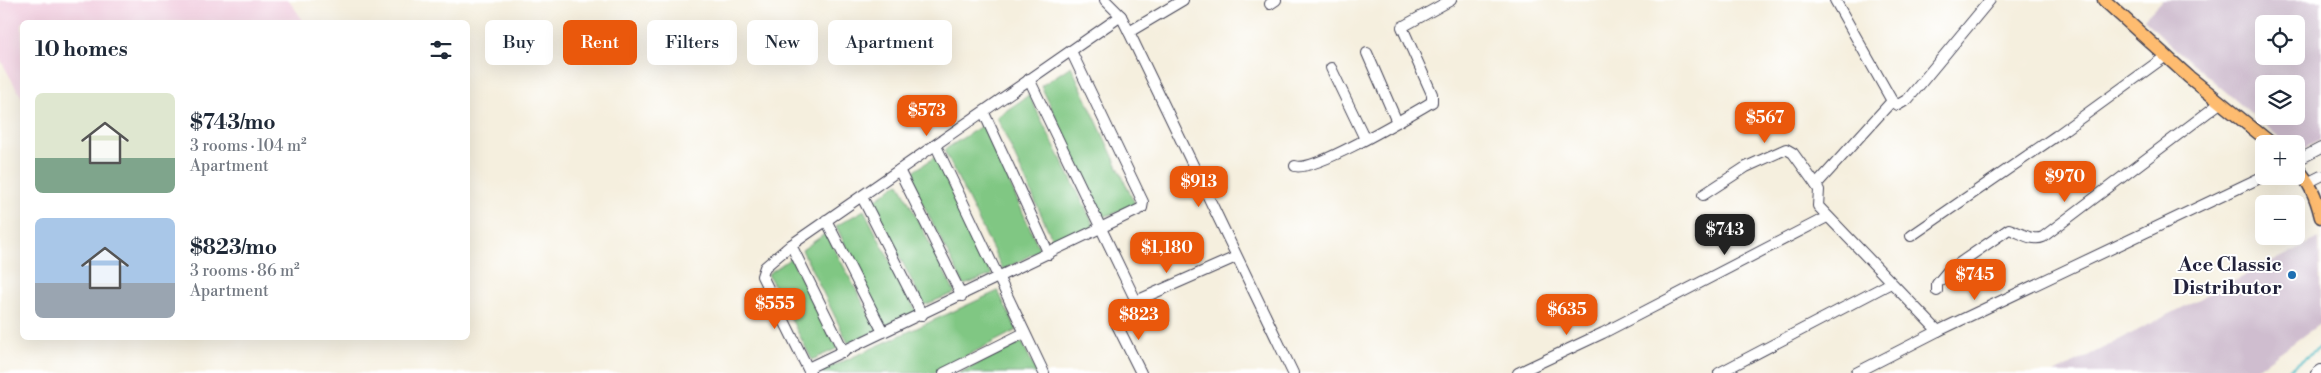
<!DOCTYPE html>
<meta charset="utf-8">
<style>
:root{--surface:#fff;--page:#f2f2f3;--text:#1f2937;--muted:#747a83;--accent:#ea580c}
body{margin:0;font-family:"Libre Bodoni",serif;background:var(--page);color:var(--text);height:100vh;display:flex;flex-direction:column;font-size:19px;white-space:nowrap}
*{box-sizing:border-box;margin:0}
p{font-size:16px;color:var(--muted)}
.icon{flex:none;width:28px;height:28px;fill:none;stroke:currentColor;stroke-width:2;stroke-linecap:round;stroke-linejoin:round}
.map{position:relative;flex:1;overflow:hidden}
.drawer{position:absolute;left:20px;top:20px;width:450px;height:320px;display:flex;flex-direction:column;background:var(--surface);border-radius:8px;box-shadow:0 5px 20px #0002}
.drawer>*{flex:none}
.guide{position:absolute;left:485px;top:20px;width:475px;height:45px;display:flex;gap:10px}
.tools{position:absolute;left:2255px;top:15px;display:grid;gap:10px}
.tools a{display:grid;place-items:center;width:50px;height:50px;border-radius:8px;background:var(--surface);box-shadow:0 5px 20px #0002;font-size:25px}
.price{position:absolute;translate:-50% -42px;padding:0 11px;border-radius:10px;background:var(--accent);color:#fff;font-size:16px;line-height:32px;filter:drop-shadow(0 1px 2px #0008)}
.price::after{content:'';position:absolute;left:50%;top:30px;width:15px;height:11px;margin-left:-8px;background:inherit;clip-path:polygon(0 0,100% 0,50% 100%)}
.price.on{background:#222;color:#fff}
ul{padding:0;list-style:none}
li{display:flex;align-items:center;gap:15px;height:125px;padding:0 15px}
li span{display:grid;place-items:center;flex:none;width:140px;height:100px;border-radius:8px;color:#555}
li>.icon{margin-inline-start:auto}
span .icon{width:60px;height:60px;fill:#fffc;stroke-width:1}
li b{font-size:21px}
h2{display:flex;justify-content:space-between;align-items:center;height:60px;padding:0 15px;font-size:21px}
.chip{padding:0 18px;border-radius:8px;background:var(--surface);box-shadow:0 5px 20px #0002;font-size:18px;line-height:45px}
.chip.on{background:var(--accent);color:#fff}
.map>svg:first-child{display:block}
</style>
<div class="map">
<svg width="2321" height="373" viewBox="0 0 2321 373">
<rect width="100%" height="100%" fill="#fff"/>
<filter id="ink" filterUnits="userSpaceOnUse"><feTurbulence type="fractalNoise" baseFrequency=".02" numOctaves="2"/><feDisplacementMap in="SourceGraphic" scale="10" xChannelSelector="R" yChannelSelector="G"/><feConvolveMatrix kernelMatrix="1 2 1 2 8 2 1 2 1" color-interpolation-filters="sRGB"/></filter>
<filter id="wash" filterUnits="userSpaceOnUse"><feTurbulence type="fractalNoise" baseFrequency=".0096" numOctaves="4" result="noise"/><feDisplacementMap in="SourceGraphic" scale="20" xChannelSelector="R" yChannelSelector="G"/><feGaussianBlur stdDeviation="1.12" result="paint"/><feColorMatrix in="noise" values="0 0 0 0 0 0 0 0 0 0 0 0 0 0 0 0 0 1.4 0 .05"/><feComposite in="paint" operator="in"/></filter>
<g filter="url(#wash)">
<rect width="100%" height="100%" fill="#f5efde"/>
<polygon fill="#f2cfe0" points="0,0 289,0 304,22 22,22 22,98 0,59"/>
<g fill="#cfbdcf" fill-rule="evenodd">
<path d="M2163,0H2321V140L2296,152V144H2287L2171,45L2144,19ZM2264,24H2296V56H2264ZM2264,84H2296V116H2264Z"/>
<polygon points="2319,238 2321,323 2251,373 2054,373"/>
</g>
<g fill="#80c783" stroke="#51745f">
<polygon points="1071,66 1136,206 1103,217 1041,86"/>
<polygon points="1029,95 1095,227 1054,243 997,117"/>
<polygon points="983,125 1040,250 1003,270 944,150"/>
<polygon points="935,157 992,275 964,285 908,175"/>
<polygon points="899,183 955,293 924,305 872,202"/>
<polygon points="864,210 917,313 884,326 836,226"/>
<polygon points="826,233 878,331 848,343 802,250"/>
<polygon points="791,258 838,348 812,360 768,274"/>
<polygon points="998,291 1017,330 933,373 823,373 822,371"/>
<polygon points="1022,342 1037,373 959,373"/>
</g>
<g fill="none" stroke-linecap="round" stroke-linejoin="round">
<polyline stroke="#4bbac3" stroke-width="2.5" points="2284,373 2321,347"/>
</g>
</g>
<g filter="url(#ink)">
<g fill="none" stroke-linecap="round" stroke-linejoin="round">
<g stroke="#424153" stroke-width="12">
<g id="minor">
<polyline points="1105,0 1121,16 1129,32 1293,373"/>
<polyline points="1835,0 1892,101 1898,105 1908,99 1990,0"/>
<polyline points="1270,4 1276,0"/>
<polyline points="1129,32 1183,0"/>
<polyline points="1367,53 1397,122"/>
<polyline points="1331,68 1365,139"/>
<polyline points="1029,79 1136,301"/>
<polyline points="1892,101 1816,185 1819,190 1818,206 1938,331 2264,176"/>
<polyline points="984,113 1049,254"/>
<polyline points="936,146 1044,373"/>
<polyline points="2296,161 2321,148"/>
<path d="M1295,166C1313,173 1411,114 1432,102V94L1402,27L1451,0"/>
<polyline points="899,170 962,296"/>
<polyline points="2309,182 2321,176"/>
<polyline points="1703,195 1746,167 1786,149 1793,153 1816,185"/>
<polyline points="862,197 922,315"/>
<polyline points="826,220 883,332"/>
<polyline points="1911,236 2056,136 2166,56"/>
<polyline points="791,245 844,352"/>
<path d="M1937,291V284L1948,271L2009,229C2020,232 2032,242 2043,237L2220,103"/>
<polyline points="808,368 1142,208 1143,202 1071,51"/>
<polyline points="810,373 762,276 765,267 791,245 1121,16"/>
<polyline points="944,373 1024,333"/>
<polyline points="1141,373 1117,325 1115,316 1136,301 1236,257"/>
<polyline points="1518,373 1603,333 1827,217"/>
<polyline points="1719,373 1891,283"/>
<polyline points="1856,373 1938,331"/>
<polyline points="2317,373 2321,370"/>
</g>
</g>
<g stroke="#424153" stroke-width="15">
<g id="major">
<polyline points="2104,0 2189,77 2272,144"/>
<path d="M2296,167C2310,183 2316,196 2321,217"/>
</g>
</g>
<use href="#minor" stroke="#fff" stroke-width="10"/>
<use href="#major" stroke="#febc70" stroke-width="12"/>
</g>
</g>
<circle fill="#1f6fb2" stroke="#fff" stroke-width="2" cx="2292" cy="275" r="5"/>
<g text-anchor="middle" stroke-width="4" stroke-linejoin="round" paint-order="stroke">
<g font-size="20" font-weight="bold" fill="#22223b" stroke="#fff" text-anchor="end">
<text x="2282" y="271">Ace Classic<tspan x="2282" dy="23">Distributor</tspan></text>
</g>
</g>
</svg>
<div class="tools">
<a><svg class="icon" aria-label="locate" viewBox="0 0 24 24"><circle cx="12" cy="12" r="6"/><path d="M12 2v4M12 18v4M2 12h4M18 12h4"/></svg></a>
<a><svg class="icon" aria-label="layers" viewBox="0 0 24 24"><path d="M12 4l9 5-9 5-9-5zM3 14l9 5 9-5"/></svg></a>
<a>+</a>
<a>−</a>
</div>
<b class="price" style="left:927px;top:137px">$573</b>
<b class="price" style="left:1765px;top:144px">$567</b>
<b class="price" style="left:2065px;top:203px">$970</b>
<b class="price" style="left:1199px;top:208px">$913</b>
<b class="price on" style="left:1725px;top:256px">$743</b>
<b class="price" style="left:1167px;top:274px">$1,180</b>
<b class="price" style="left:1975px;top:301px">$745</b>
<b class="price" style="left:775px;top:330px">$555</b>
<b class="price" style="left:1567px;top:336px">$635</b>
<b class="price" style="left:1139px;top:341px">$823</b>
<div class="guide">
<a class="chip">Buy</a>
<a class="chip on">Rent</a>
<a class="chip">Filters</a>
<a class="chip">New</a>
<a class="chip">Apartment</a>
</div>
<section class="drawer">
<h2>10 homes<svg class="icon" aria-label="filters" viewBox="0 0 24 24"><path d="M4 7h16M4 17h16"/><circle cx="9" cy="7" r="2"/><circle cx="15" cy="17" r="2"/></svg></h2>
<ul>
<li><span style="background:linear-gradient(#dfe7d0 65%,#7fa58c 0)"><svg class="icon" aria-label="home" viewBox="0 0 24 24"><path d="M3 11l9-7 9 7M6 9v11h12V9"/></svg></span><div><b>$743/mo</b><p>3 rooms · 104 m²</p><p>Apartment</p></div></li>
<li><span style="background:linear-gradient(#a9c7e8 65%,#9aa5b1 0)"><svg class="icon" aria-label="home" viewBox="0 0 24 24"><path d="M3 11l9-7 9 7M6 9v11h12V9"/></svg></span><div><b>$823/mo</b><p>3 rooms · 86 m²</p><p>Apartment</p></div></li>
</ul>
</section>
</div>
